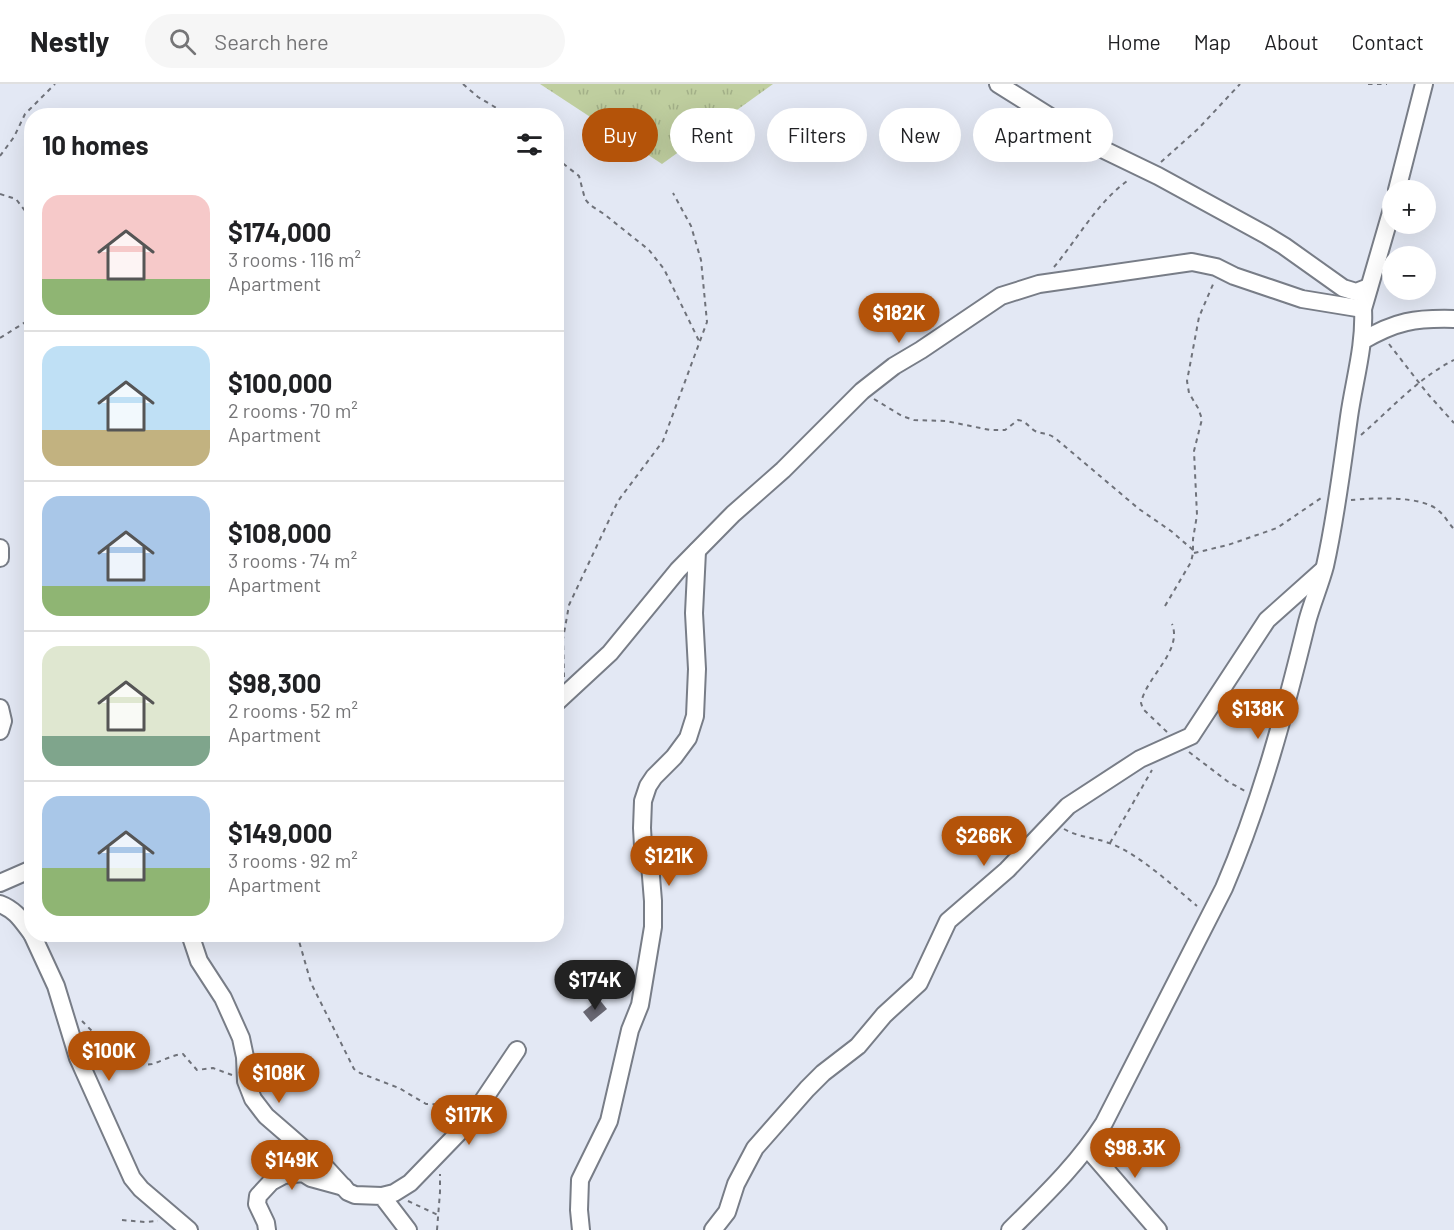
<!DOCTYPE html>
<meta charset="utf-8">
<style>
:root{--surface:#fff;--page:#f6f6f6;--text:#202124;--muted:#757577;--line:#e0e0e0;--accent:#b45309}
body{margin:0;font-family:Barlow,sans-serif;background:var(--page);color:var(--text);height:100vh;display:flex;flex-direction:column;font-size:22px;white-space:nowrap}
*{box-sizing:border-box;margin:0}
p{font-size:20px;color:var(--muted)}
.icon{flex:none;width:33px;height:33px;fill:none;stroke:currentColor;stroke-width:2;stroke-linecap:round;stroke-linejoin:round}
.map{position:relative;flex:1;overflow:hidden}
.sheet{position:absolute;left:24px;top:24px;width:540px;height:834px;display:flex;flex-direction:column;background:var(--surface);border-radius:24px;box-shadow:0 6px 24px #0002}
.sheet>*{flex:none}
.guide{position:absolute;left:582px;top:24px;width:570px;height:54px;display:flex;gap:12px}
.tools{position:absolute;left:1382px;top:96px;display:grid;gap:12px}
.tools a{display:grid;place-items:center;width:54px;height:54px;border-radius:50%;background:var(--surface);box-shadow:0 6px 24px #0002;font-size:30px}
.price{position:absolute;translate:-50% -51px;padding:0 14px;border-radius:21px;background:var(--accent);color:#fff;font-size:20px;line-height:39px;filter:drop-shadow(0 2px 3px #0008)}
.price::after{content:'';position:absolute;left:50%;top:36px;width:18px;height:14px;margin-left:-9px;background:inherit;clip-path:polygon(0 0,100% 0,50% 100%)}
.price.on{background:#222;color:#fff}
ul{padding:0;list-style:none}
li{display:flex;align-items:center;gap:18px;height:150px;padding:0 18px}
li+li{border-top:2px solid var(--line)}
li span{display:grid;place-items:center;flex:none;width:168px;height:120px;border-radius:18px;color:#555}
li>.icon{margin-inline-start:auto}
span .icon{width:72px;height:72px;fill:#fffc;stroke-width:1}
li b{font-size:26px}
h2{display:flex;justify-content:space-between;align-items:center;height:72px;padding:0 18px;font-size:26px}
.tag{padding:0 21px;border-radius:27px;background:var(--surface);box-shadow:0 6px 24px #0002;font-size:21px;line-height:54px}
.tag.on{background:var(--accent);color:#fff}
header{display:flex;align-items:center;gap:36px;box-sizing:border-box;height:84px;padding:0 30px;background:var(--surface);border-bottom:2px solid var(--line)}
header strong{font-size:28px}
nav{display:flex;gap:33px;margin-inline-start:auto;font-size:21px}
.search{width:420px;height:54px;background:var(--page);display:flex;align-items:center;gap:15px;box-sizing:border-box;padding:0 21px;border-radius:33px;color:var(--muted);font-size:22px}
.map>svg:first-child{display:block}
</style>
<header>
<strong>Nestly</strong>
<div class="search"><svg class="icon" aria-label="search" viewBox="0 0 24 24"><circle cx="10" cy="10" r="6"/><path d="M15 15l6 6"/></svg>Search here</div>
<nav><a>Home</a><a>Map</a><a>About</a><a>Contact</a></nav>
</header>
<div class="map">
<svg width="1454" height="1146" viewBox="0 0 1454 1146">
<defs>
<pattern id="grass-tufts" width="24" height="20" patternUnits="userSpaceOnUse" patternTransform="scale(1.5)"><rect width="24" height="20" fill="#bfce9f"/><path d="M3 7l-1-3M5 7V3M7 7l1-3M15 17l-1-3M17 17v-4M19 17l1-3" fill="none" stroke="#a3b088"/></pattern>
</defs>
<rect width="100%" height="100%" fill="#e3e8f4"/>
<polygon fill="url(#grass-tufts)" points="540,0 773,0 662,80"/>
<polygon fill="#686772" points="599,915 607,925 591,938 583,928"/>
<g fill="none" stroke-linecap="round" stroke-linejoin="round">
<g stroke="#787d87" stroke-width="20">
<g id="minor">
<polyline points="998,0 1100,64 1158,92 1266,151 1284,162 1343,204 1356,208 1369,203"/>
<polyline points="1397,106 1424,0"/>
<path d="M1362,257C1396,237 1415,234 1454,235"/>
<polyline points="0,464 0,474"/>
<polyline points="556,619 610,569 678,486 733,430 783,386 862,307 894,282 921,266 1001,212 1039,200 1192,178 1216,183 1234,192 1302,215 1363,225"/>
<polyline points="0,624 3,637 0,647"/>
<polyline points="0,799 32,785"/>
<path d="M0,820C16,826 22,837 32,850"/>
<polyline points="32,850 56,902 78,974 132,1094 141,1105 189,1146"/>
<polyline points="190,850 199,877 223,914 241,954 245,973 246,997 253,1015 266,1032 326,1084 348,1108 355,1111 382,1112 408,1146"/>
<polyline points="1088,1065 1158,1146"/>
<polyline points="382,1112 394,1109 410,1099 468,1039 517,966"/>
<polyline points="267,1146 266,1139 257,1120 258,1112 271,1098 284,1091 303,1089 311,1094 344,1103"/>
<polyline points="581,1146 579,1126 580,1096 609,1037 630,946 640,921 653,843 653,817 650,780 643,762 642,744 643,717 648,702 654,693 674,673 688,654 695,632 697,585 694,529 697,467"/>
<polyline points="713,1146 727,1128 736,1100 755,1064 807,1005 823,989 858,962 884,931 919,899 948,837 1007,786 1068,722 1140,675 1191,652 1267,536 1323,486"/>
<path d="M1010,1146C1044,1112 1078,1080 1104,1039L1224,804C1261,718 1285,628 1307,538C1312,519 1320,501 1325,482C1336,433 1342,383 1349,333C1354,297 1365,262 1363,225L1392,125"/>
</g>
</g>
<g stroke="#6f727a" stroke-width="2" stroke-dasharray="4.5 4.5" stroke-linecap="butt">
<polyline points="463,0 478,13 510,32"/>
<polyline points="1368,0 1387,0"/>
<polyline points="0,72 14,53 25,30 55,0"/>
<polyline points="556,74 579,92 585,115 590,121 604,130 649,166 664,185 700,259"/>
<polyline points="1161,78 1198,45 1240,0"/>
<polyline points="0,110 16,115 32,136"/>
<path d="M1054,183C1079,153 1098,117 1130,95"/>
<polyline points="0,254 32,234"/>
<polyline points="1389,260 1427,309 1454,339"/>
<path d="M874,315L902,332L914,336L946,337L990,346H1005L1018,336C1026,337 1029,343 1035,347C1042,350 1048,349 1055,354L1139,425L1171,447L1193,466"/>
<path d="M1361,351C1391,325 1418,294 1454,276"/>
<path d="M1351,416C1374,414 1422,411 1439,427C1445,432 1449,440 1454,445"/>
<polyline points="1194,469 1228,461 1277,444 1324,412"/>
<polyline points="1165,522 1191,478 1193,469 1193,455 1197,431 1194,367 1202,335 1198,324 1189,309 1187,297 1199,233 1214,198"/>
<polyline points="556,562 563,568"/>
<polyline points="564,593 563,555 569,521 618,417 663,357 707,238 701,176 691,142 673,109"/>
<path d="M1167,648L1143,625L1141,619C1146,593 1183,567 1172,540"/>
<polyline points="1189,668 1227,697 1245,707"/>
<path d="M1064,745C1080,754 1093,753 1109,759C1138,769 1173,802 1197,822"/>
<polyline points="1110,759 1152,686"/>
<polyline points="297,850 311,899 354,985 360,989 399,1004 426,1020 463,1021"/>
<path d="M82,937C98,953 127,985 152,980C162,977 172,971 183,970L197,986L213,984L232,991"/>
<polyline points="408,1117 438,1131"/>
<polyline points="122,1136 145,1138 158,1137"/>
<polyline points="437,1146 440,1108 440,1090"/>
</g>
<use href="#minor" stroke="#fff" stroke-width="16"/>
</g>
</svg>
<div class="tools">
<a>+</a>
<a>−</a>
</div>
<b class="price" style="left:899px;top:260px">$182K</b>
<b class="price" style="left:1258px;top:656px">$138K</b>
<b class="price" style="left:984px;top:783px">$266K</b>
<b class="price" style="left:669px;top:803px">$121K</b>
<b class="price on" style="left:595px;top:927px">$174K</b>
<b class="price" style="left:109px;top:998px">$100K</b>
<b class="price" style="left:279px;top:1020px">$108K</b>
<b class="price" style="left:469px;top:1062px">$117K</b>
<b class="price" style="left:1135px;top:1095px">$98.3K</b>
<b class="price" style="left:292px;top:1107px">$149K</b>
<div class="guide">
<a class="tag on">Buy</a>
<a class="tag">Rent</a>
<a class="tag">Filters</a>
<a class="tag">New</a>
<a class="tag">Apartment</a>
</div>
<section class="sheet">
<h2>10 homes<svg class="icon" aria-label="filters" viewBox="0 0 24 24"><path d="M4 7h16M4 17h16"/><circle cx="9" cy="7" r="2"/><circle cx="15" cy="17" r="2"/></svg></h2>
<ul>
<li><span style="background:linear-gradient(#f6c9c9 70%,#8fb573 0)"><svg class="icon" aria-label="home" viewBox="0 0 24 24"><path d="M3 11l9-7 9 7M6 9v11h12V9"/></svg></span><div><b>$174,000</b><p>3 rooms · 116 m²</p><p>Apartment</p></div></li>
<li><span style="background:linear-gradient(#bfe0f5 70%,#c2b280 0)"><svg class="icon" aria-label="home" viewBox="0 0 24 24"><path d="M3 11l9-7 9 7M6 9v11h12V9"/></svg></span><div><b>$100,000</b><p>2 rooms · 70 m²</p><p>Apartment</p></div></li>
<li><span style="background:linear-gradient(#a9c7e8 75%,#8fb573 0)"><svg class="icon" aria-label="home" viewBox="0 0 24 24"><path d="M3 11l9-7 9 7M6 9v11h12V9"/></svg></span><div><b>$108,000</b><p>3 rooms · 74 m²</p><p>Apartment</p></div></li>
<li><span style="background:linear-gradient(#dfe7d0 75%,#7fa58c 0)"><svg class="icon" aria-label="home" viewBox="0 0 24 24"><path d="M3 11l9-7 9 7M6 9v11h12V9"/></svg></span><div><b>$98,300</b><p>2 rooms · 52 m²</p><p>Apartment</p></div></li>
<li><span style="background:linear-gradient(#a9c7e8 60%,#8fb573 0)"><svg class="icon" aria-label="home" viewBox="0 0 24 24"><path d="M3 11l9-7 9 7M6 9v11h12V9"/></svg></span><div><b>$149,000</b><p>3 rooms · 92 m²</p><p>Apartment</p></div></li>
</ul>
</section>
</div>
